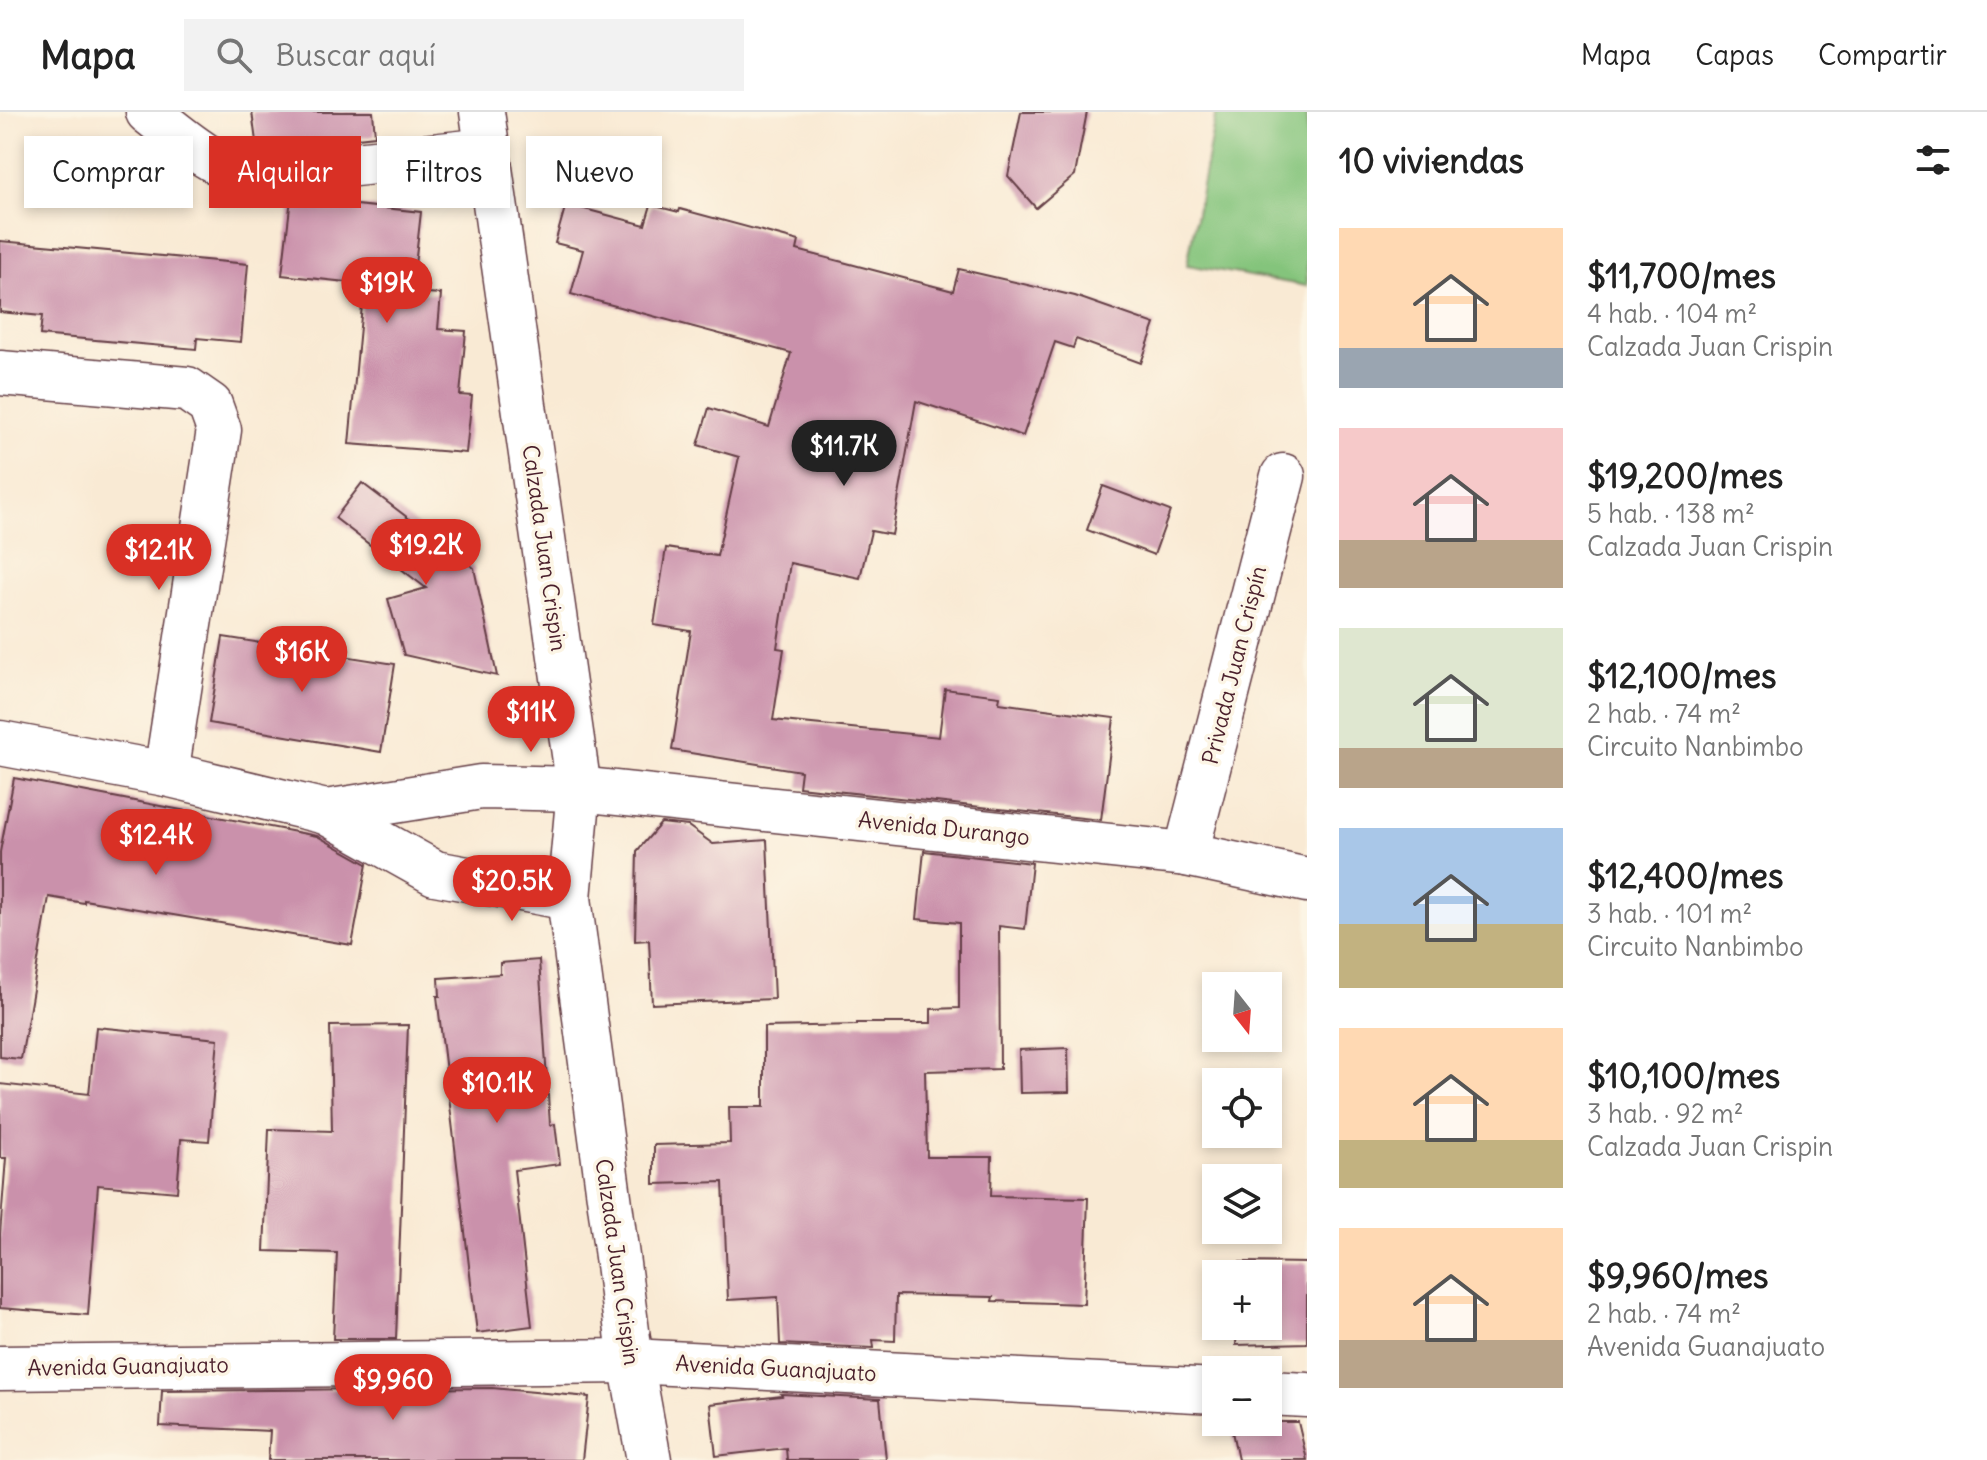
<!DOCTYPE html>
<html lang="es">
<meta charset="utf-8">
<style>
:root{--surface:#fff;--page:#f2f2f2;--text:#222;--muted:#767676;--line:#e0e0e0;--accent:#d93025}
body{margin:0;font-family:Delius,sans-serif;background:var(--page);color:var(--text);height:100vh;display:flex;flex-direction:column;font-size:30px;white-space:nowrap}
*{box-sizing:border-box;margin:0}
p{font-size:26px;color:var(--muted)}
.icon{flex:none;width:44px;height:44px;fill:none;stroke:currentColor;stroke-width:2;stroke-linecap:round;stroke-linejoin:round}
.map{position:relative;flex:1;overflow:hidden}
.side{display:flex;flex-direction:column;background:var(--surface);width:680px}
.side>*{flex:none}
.guide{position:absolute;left:24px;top:24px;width:760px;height:72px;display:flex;gap:16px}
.needle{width:52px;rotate:163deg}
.controls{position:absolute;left:1202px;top:860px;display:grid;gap:16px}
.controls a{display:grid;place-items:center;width:80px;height:80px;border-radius:0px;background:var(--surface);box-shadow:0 4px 12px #0003;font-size:40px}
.price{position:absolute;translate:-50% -68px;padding:0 18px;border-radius:28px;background:var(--accent);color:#fff;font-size:26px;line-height:52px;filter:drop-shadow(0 2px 4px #0008)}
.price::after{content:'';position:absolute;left:50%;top:48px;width:24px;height:18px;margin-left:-12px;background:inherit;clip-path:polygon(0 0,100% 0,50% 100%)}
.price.selected{background:#222;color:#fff}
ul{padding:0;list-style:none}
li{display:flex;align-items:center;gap:24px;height:200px;padding:0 32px}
li span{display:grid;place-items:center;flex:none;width:224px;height:160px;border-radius:0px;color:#555}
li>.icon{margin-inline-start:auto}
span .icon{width:96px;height:96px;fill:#fffc;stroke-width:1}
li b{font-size:34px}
h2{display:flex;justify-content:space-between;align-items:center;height:96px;padding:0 32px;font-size:34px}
.chip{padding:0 28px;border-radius:0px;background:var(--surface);box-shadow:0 4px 12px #0003;font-size:28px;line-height:72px}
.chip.selected{background:var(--accent);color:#fff}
header{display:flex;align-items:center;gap:48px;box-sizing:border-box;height:112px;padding:0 40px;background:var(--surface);border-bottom:2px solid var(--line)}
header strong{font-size:38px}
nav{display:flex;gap:44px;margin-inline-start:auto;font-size:28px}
.search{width:560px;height:72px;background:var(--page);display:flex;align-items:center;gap:20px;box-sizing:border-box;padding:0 28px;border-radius:0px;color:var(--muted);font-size:30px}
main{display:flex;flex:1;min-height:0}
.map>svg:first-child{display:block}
</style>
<header>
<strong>Mapa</strong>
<div class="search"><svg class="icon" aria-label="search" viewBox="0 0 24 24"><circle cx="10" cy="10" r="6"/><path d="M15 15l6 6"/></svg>Buscar aquí</div>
<nav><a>Mapa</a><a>Capas</a><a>Compartir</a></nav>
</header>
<main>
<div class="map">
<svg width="1307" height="1348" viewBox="0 0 1307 1348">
<rect width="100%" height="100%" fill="#fcf5e5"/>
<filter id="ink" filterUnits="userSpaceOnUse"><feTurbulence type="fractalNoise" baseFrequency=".0125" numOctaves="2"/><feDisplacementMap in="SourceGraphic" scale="16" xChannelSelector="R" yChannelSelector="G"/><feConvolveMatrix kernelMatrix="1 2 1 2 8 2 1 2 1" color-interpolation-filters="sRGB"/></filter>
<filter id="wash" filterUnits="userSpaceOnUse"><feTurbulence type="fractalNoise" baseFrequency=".006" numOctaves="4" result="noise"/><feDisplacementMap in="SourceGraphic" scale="32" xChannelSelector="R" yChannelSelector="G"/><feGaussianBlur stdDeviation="1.8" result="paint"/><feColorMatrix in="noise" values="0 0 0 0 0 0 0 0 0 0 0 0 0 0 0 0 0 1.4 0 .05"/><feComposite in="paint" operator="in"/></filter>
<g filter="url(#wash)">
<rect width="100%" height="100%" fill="#f9ead4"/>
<polygon fill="#84c47c" stroke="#677254" stroke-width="2" points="1216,0 1307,0 1307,174 1187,153"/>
<g id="blocks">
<g fill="#ca91ab">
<polygon points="252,0 373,0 375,24 257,37"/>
<polygon points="1021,0 1087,0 1075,63 1036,96 1008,64"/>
<polygon points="291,86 421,100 412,180 441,182 438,217 466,219 460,283 472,284 466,341 349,332 364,172 282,163"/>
<polygon points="566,92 645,113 651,93 679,100 680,97 799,129 797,138 953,179 959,157 1075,184 1155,212 1141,251 1076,227 1073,236 1055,230 1023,324 916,289 892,423 871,419 860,466 790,451 777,536 784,537 773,608 939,625 945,577 1000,584 999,591 1114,606 1101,708 799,675 801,659 672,638 691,519 654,513 666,436 717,444 739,345 698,333 709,296 769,315 791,241 571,182 583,138 555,131"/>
<polygon points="0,129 248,152 241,230 197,226 196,237 40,223 42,204 0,200"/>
<polygon points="362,371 474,456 497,564 404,543 388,487 426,476 335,406"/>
<polygon points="1103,374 1170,399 1154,443 1087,418"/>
<polygon points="223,525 395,552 381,640 209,611"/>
<polygon points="14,666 317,724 367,752 352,833 84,788 84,791 49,785 21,947 0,945 0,740"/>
<polygon points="661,711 688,714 713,732 767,728 774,887 652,892 649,828 635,829 637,739"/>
<polygon points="924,739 1032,751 1025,817 999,814 1000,957 925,959 927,1045 992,1045 991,1084 1088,1086 1084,1192 992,1189 993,1185 896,1183 895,1229 873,1228 874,1236 780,1232 778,1185 728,1188 723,1070 654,1072 654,1033 730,1031 729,995 764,995 764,915 857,913 857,911 931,911 931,897 959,896 959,811 917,807"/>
<polygon points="539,848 550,1013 555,1012 560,1052 514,1058 532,1214 477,1221 437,884 440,884 439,866 500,862 500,851"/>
<polygon points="408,913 396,1227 333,1227 337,1141 264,1139 269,1017 332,1019 330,914"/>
<polygon points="96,915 218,927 209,1029 181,1027 177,1080 98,1073 88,1203 0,1196 0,1122 6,1046 0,1046 0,972 89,982"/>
<polygon points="1068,936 1069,980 1020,981 1019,938"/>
<polygon points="1238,1150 1307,1151 1307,1231 1236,1233 1237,1214 1268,1214 1268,1162 1238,1162"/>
<polygon points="492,1276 589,1285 582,1348 268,1348 270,1319 160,1314 162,1279"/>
<polygon points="781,1282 880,1287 886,1348 787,1348 786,1336 716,1344 710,1292 782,1284"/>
<polygon points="1230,1310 1298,1310 1307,1348 1238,1348"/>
</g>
</g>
</g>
<g filter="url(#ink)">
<use href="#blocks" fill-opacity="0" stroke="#643d44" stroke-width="2"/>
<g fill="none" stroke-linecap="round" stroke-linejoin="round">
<g stroke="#643d44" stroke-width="47">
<g id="minor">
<path d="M148,0C180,25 211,54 251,63L488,38"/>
<polyline points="0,261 187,277 210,293 219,318 166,662"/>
<polyline points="0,631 166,662 326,700 435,761 569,786"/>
<polyline points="326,700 481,675 579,677 1186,742 1307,768"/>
<polyline points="1186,742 1283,364"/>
<polyline points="0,1256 631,1249 1216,1279"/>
<polyline points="1268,1281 1307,1283"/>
</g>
</g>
<g stroke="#643d44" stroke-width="47">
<polyline id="secondary" points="482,0 579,677 569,786 631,1249 649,1348"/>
</g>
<use href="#minor" stroke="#fff" stroke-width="44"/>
<use href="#secondary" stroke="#fff" stroke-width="44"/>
</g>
</g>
<g text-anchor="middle" stroke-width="7" stroke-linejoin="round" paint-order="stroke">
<g font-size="22" fill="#4a1f2b" stroke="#fcf5e5">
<text transform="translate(545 436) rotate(82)" y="8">Calzada Juan Crispin</text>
<text transform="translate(1234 553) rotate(-76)" y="8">Privada Juan Crispín</text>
<text transform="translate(944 716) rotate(6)" y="8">Avenida Durango</text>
<text transform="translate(618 1150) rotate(82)" y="8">Calzada Juan Crispin</text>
<text transform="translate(128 1254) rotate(-1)" y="8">Avenida Guanajuato</text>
<text transform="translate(776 1256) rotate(3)" y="8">Avenida Guanajuato</text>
</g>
</g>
</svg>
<div class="controls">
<a><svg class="needle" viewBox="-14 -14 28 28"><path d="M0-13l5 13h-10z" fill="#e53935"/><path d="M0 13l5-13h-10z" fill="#767676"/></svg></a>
<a><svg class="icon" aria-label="locate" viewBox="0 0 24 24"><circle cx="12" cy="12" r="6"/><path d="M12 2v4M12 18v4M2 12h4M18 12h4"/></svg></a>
<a><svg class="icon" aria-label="layers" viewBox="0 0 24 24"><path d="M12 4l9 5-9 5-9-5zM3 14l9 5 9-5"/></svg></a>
<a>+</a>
<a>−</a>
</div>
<b class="price" style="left:387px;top:213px">$19K</b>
<b class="price selected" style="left:844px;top:376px">$11.7K</b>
<b class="price" style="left:426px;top:475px">$19.2K</b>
<b class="price" style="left:159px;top:480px">$12.1K</b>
<b class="price" style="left:302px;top:582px">$16K</b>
<b class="price" style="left:531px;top:642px">$11K</b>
<b class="price" style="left:156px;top:765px">$12.4K</b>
<b class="price" style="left:512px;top:811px">$20.5K</b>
<b class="price" style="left:497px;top:1013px">$10.1K</b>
<b class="price" style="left:393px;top:1310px">$9,960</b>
<div class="guide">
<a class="chip">Comprar</a>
<a class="chip selected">Alquilar</a>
<a class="chip">Filtros</a>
<a class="chip">Nuevo</a>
</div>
</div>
<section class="side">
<h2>10 viviendas<svg class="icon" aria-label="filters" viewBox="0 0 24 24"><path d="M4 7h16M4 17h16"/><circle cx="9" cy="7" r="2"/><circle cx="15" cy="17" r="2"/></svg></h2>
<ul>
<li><span style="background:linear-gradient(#ffd9b3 75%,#9aa5b1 0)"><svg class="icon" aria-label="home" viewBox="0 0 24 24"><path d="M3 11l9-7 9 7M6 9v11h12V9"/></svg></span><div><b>$11,700/mes</b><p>4 hab. · 104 m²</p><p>Calzada Juan Crispin</p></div></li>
<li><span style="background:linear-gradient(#f6c9c9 70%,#b9a48a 0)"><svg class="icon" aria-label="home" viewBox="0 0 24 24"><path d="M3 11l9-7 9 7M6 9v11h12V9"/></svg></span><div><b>$19,200/mes</b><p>5 hab. · 138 m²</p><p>Calzada Juan Crispin</p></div></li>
<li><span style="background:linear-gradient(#dfe7d0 75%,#b9a48a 0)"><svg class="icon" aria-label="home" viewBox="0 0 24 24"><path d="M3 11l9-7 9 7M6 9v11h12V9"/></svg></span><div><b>$12,100/mes</b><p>2 hab. · 74 m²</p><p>Circuito Nanbimbo</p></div></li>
<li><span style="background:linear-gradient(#a9c7e8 60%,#c2b280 0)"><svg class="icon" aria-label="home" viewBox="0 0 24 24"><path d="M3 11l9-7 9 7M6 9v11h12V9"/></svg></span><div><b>$12,400/mes</b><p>3 hab. · 101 m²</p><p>Circuito Nanbimbo</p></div></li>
<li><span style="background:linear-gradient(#ffd9b3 70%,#c2b280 0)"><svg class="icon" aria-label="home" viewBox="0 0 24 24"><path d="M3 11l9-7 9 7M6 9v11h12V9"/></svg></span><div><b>$10,100/mes</b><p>3 hab. · 92 m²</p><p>Calzada Juan Crispin</p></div></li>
<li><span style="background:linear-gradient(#ffd9b3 70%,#b9a48a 0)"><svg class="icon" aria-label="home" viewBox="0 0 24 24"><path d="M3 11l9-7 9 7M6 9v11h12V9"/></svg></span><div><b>$9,960/mes</b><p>2 hab. · 74 m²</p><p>Avenida Guanajuato</p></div></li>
</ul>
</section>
</main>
